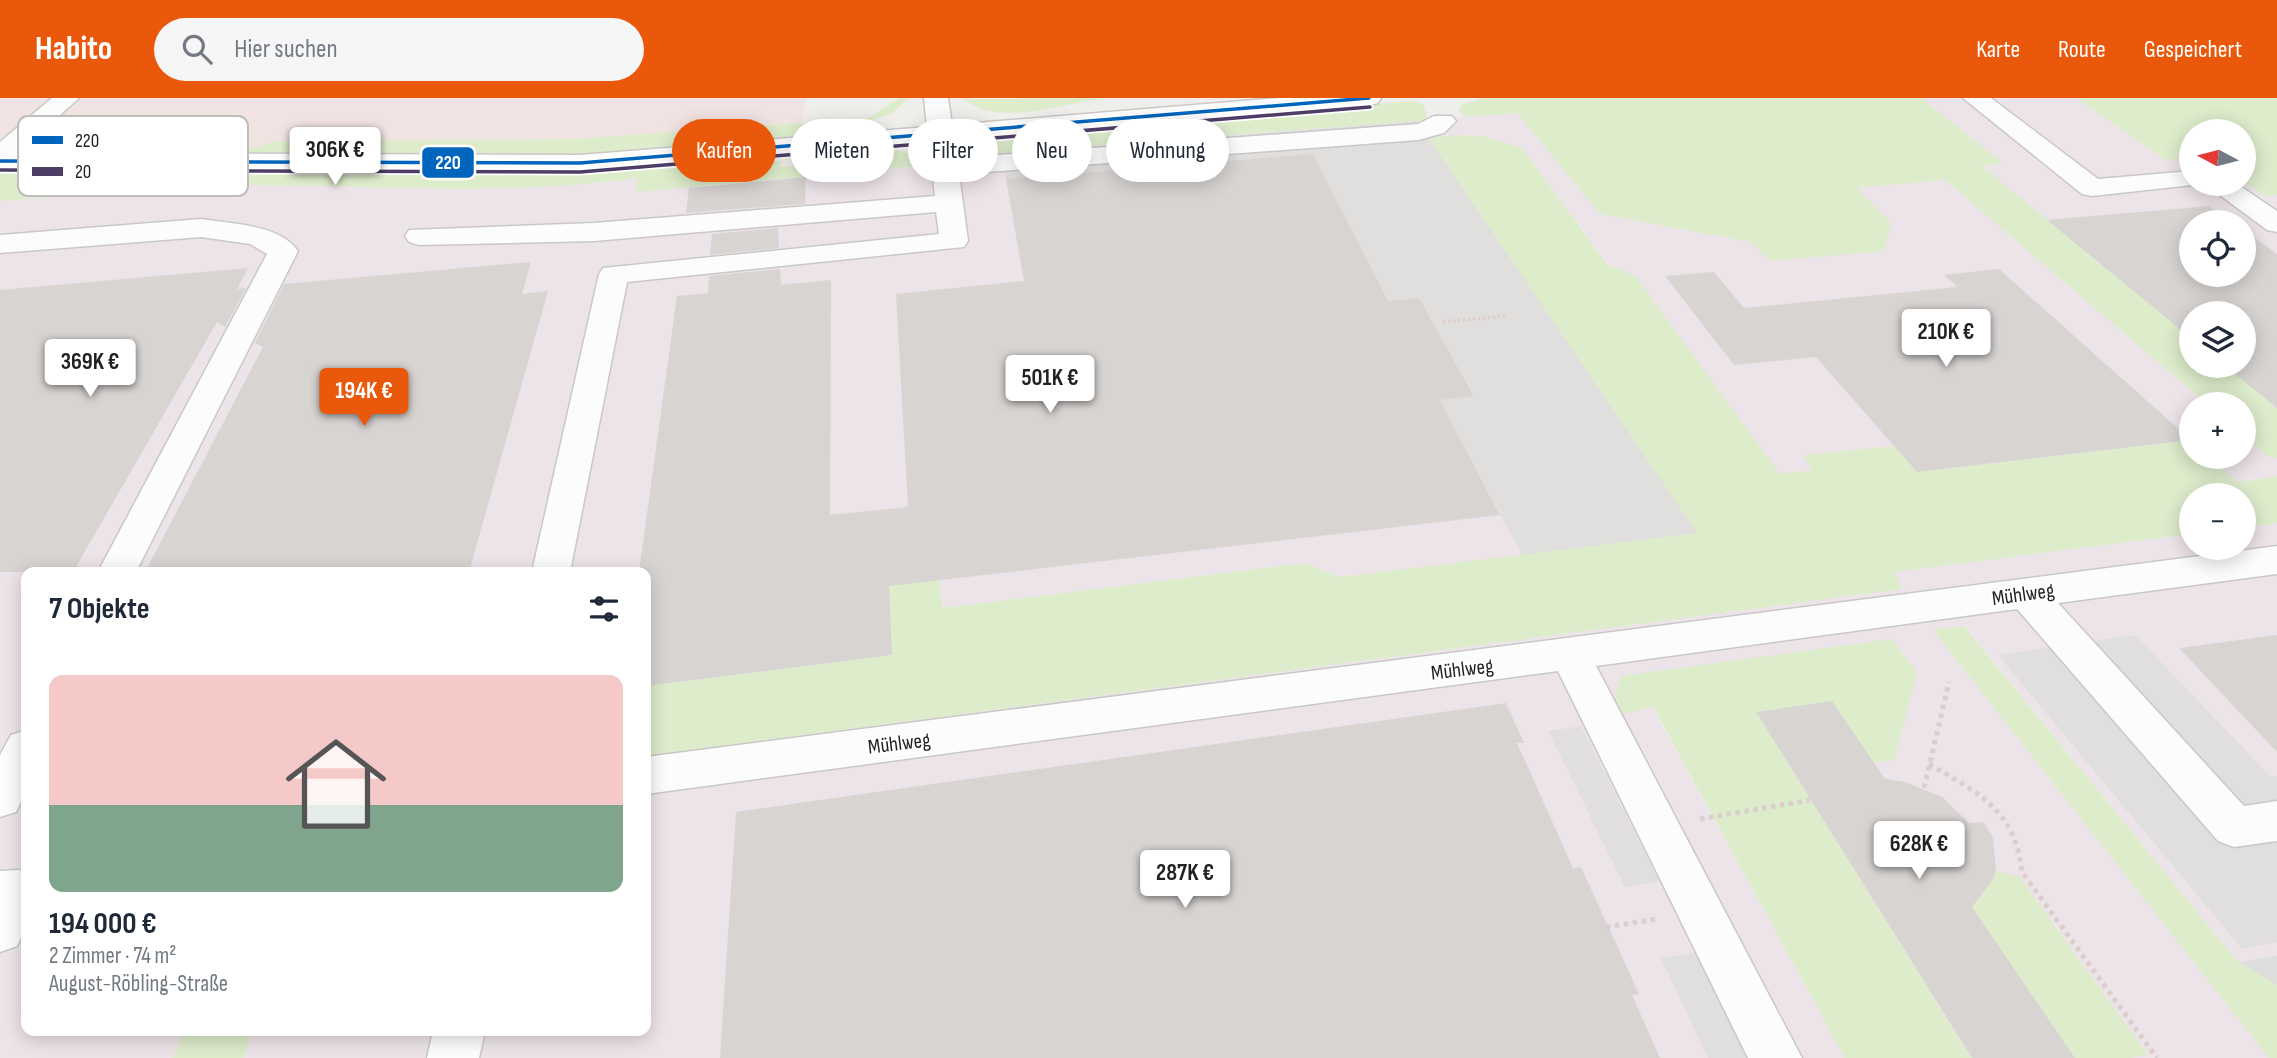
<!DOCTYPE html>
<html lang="de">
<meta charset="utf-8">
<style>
:root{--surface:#fff;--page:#f6f6f7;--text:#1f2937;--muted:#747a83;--line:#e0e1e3;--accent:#ea580c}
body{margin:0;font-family:"Sofia Sans Condensed",sans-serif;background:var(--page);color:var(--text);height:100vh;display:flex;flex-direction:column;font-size:26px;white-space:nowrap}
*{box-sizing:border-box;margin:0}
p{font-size:23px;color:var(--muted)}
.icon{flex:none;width:38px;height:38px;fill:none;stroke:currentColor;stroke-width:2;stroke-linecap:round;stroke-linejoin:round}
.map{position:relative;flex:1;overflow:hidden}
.panel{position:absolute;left:21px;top:469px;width:630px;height:469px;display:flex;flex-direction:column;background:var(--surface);border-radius:14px;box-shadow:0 4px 18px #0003}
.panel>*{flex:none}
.banner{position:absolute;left:672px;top:21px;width:665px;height:63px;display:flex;gap:14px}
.needle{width:46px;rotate:277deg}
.tools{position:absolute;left:2179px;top:21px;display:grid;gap:14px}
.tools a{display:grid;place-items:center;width:77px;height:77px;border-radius:50%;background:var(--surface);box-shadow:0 4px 18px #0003;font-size:35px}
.price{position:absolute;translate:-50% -60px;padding:0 16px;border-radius:7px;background:#fff;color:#222;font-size:23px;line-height:46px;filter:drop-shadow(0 2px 4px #0008)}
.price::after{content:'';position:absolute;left:50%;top:42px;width:21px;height:16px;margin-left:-10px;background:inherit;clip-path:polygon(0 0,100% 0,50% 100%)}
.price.on{background:var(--accent);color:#fff}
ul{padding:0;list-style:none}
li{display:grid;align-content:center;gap:14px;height:371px;padding:0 28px}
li+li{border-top:2px solid var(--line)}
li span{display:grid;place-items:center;height:217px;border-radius:14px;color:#555}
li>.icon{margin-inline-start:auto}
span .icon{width:126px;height:126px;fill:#fffc;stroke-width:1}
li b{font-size:30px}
h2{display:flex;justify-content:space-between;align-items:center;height:84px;padding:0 28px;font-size:30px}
.pill{padding:0 24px;border-radius:32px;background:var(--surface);box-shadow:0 4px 18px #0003;font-size:24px;line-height:63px}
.pill.on{background:var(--accent);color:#fff}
header{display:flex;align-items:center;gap:42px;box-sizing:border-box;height:98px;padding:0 35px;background:var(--accent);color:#fff}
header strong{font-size:33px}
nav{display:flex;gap:38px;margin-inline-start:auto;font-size:24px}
.search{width:490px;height:63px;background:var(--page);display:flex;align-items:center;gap:18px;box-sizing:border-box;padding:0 24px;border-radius:38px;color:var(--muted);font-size:26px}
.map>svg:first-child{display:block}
</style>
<header>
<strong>Habito</strong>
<div class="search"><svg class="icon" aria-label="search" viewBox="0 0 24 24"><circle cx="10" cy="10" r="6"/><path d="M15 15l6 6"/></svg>Hier suchen</div>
<nav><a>Karte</a><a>Route</a><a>Gespeichert</a></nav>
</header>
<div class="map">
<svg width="2277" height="960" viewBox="0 0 2277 960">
<rect width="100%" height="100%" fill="#f0eeeb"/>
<polygon fill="#dfdedc" points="2277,857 2277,936 2222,867"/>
<polygon fill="#f1e3e1" points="0,0 806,0 802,24 574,41 275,43 246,52 0,51"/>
<g fill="#ede4e9" fill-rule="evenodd">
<path d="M1921,0H2076L2166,62L2191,60V86L2244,84L2265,98L2277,97V310L2225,268H2244V215H2191V240L1981,68L2003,65ZM2191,124H2244V177H2191Z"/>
<polygon points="1517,15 1600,116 1750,144 1770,163 1856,90 1945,82 2207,306 2191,306 2191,347 2185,343 1917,374 1893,348 1804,357 1814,372 1779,376 1636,180 1608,166 1522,50 1482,38 1456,37 1697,435 1339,479 1306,465 942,510 890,488 892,557 646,588 646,474 26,474 26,933 183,933 173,960 0,960 0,103 230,86 504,90 601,85 638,80 636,94 922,68 921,60"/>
<polygon points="2244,338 2270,360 2277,360 2277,378 2238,384 2206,359 2244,359"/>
<polygon points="2277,425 2277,857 2238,864 1965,528 1933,532 2269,960 1971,960 1756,614 1832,603 1890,541 1622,616 1652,609 1845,960 244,960 252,933 646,933 646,658 1901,491 1893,474 2191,436 2191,450 2244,450 2244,430"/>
</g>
<g fill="#ddeccb">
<polygon points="900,0 909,0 891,16 855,27 851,33 588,57 497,59 26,57 24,51 246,52 275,43 574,41 868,20"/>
<path d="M962,0L974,1L1105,0C1063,5 999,31 962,0Z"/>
<polygon points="1484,0 1921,0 2003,65 1982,68 2191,240 2191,268 2225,268 2277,310 2277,360 2270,360 2244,338 2244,306 2207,306 1945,82 1857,90 1891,124 1884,153 1770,163 1750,144 1600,116 1517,15 1466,19 1459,13 1461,7"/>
<polygon points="2076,0 2277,0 2277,97 2265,98 2244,84 2244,33 2191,33 2191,60 2166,62"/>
<polygon points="1411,3 1423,6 1428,22 977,57 977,50 988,40"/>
<polygon points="1456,37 1482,38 1522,50 1607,166 1636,179 1780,376 1813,372 1803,357 1894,348 1918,374 2185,343 2191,347 2191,359 2206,359 2238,384 2277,378 2277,425 2244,430 2244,397 2191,397 2191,436 1894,474 1902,491 646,658 646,588 892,557 889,488 940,482 942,510 1306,465 1339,479 1696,435 1428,40"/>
<path d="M894,51L921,60L922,68L636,94L638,80C504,99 368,87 234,87C156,86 77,98 0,103V71L530,74L715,69L780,63L781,69L811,66V60Z"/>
<polygon points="1964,528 2238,864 2277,887 2277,960 2269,960 1933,532"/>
<polygon points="1891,541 1917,574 1894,662 1874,665 1832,603 1756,614 1971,960 1845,960 1653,609 1622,616 1614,600 1621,578"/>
<polygon points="1996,773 2019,778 2148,957 2131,960 2075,960 1967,801 1982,796"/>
<polygon points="183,933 252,933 244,960 173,960"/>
</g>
<g fill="#e0dfde">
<polygon points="1417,23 1697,435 1522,457 1440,302 1474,297 1419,200 1388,203 1313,56 1006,81 1003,56"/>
<polygon points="2135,537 2271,679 2277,678 2277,844 2242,851 1998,557"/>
<polygon points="1581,628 1659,783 1625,789 1548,633"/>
<polygon points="1698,854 1750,960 1708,960 1661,860"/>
</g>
<g fill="#d7d4d2">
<polygon points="1313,56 1388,203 1419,200 1474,298 1440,302 1500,417 889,488 892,557 646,588 646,474 639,474 677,198 708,195 709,178 780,171 781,187 831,182 830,417 908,409 896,196 1024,183 1006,81"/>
<polygon points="806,79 805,106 686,115 689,90"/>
<polygon points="2209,108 2232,124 2191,124 2191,177 2244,177 2244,132 2277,156 2277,310 2225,268 2244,268 2244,215 2191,215 2191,240 2047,122"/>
<polygon points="778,130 779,150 710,157 712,136"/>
<polygon points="531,164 522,196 548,193 469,474 145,474 263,249 255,245 284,186"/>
<polygon points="248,170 237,191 246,190 225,229 217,224 73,474 0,474 0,192"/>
<polygon points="1999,171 2191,342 1917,374 1816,259 1734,267 1665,178 1714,174 1744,210 1958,189 1944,177"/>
<polygon points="2277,537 2277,654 2179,550"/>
<polygon points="1832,603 1885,681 1905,684 1942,699 1969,725 1984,724 1993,740 1996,773 1991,784 1972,809 2075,960 1972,960 1756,614"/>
<polygon points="1506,605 1524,645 1517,645 1573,770 1581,769 1639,896 1632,897 1660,960 720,960 736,714"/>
</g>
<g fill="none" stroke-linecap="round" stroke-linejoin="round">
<g stroke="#c9c8c7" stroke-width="3">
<g id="minor">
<polygon points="52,0 79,0 18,55 580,57 927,29 924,0 948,0 952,27 1279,0 1381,0 1378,5 1369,7 954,42 957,60 1418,26 1434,18 1452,18 1456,23 1444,35 1418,42 959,76 968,143 964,149 627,184 570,474 532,474 599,176 603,170 939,136 936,114 594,143 419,147 409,144 405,138 409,132 594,125 935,98 929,44 580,73 0,71 0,44"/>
<polygon points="1963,0 1991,0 2098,81 2191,73 2191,86 2201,86 2092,98 2082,96"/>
<polygon points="2205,86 2237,86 2277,113 2277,134 2267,132"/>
<path d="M201,121C231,126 279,126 298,153L136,474H98L267,156L250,146L201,139L0,155V137Z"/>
<polygon points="2277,448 2277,476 2058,505 2244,708 2277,703 2277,743 2234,749 2218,743 2017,511 1596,568 1802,960 1748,960 1558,573 646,696 646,659"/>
<polygon points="26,632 26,693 16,714 0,719 0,657 11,637"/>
<polygon points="19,772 26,774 26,829 17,848 0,854 0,773"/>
<polygon points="433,933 485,933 479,960 427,960"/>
</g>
</g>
<polyline stroke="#dccecd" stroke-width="3.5" stroke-dasharray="2.5 2.5" stroke-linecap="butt" points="1443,224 1505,218"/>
<g stroke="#dccecd" stroke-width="5" stroke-dasharray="4.5 4.5" stroke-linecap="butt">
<path d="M1929,666C1978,695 2015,711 2022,774L2157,960"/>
<polyline points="1924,690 1949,584"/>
<polyline points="1700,721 1810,702"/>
<polyline points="1606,829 1657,821"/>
</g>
<use href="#minor" fill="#fdfcfc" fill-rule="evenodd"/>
<g stroke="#fff" stroke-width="7">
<polyline id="bus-1" points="0,63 580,65 1369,0"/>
</g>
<g stroke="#fff" stroke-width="7">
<polyline id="bus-2" points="0,72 580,74 1370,9"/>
</g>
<use href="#bus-1" stroke="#0065bd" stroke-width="3.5"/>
<use href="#bus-2" stroke="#4e3e67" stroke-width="3.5"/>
</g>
<g text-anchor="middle" stroke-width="5" stroke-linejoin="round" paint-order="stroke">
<g font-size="21" fill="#222" stroke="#fff">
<text transform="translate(2023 496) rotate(-8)" y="7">Mühlweg</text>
<text transform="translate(1462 571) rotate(-7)" y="7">Mühlweg</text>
<text transform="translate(899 645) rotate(-7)" y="7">Mühlweg</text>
</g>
</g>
<rect x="18" y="18" width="230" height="80" rx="10" fill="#fff" stroke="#bdbdbd" stroke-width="2"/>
<rect x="32" y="38" width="31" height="8" fill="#0065bd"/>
<rect x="32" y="69" width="31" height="9" fill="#4e3e67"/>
<g font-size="19" fill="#222">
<text x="75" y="49">220</text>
<text x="75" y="80">20</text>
</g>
<rect stroke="#fff" stroke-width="2.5" x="421" y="48" width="54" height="33" rx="7" fill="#0065bd"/>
<g font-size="19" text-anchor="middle" font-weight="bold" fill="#fff">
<text x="448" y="71">220</text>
</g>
</svg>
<div class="tools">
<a><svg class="needle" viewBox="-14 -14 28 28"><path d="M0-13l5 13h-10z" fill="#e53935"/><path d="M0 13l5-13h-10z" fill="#747a83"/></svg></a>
<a><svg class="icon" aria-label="locate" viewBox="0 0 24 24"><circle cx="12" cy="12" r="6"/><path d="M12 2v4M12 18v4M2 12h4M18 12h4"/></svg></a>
<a><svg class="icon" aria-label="layers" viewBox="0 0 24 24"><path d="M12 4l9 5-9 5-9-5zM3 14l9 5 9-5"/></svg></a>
<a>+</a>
<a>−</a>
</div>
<b class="price" style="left:335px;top:89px">306K €</b>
<b class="price" style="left:1946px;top:271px">210K €</b>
<b class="price" style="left:90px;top:301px">369K €</b>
<b class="price" style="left:1050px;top:317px">501K €</b>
<b class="price on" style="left:364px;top:330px">194K €</b>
<b class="price" style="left:1919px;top:783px">628K €</b>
<b class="price" style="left:1185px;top:812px">287K €</b>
<div class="banner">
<a class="pill on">Kaufen</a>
<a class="pill">Mieten</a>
<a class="pill">Filter</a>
<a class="pill">Neu</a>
<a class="pill">Wohnung</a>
</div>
<section class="panel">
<h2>7 Objekte<svg class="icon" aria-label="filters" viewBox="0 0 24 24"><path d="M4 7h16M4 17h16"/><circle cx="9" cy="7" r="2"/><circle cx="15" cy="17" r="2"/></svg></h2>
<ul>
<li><span style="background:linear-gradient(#f6c9c9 60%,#7fa58c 0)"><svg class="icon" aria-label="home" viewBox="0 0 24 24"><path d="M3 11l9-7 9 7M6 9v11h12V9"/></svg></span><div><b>194 000 €</b><p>2 Zimmer · 74 m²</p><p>August-Röbling-Straße</p></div></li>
</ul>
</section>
</div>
